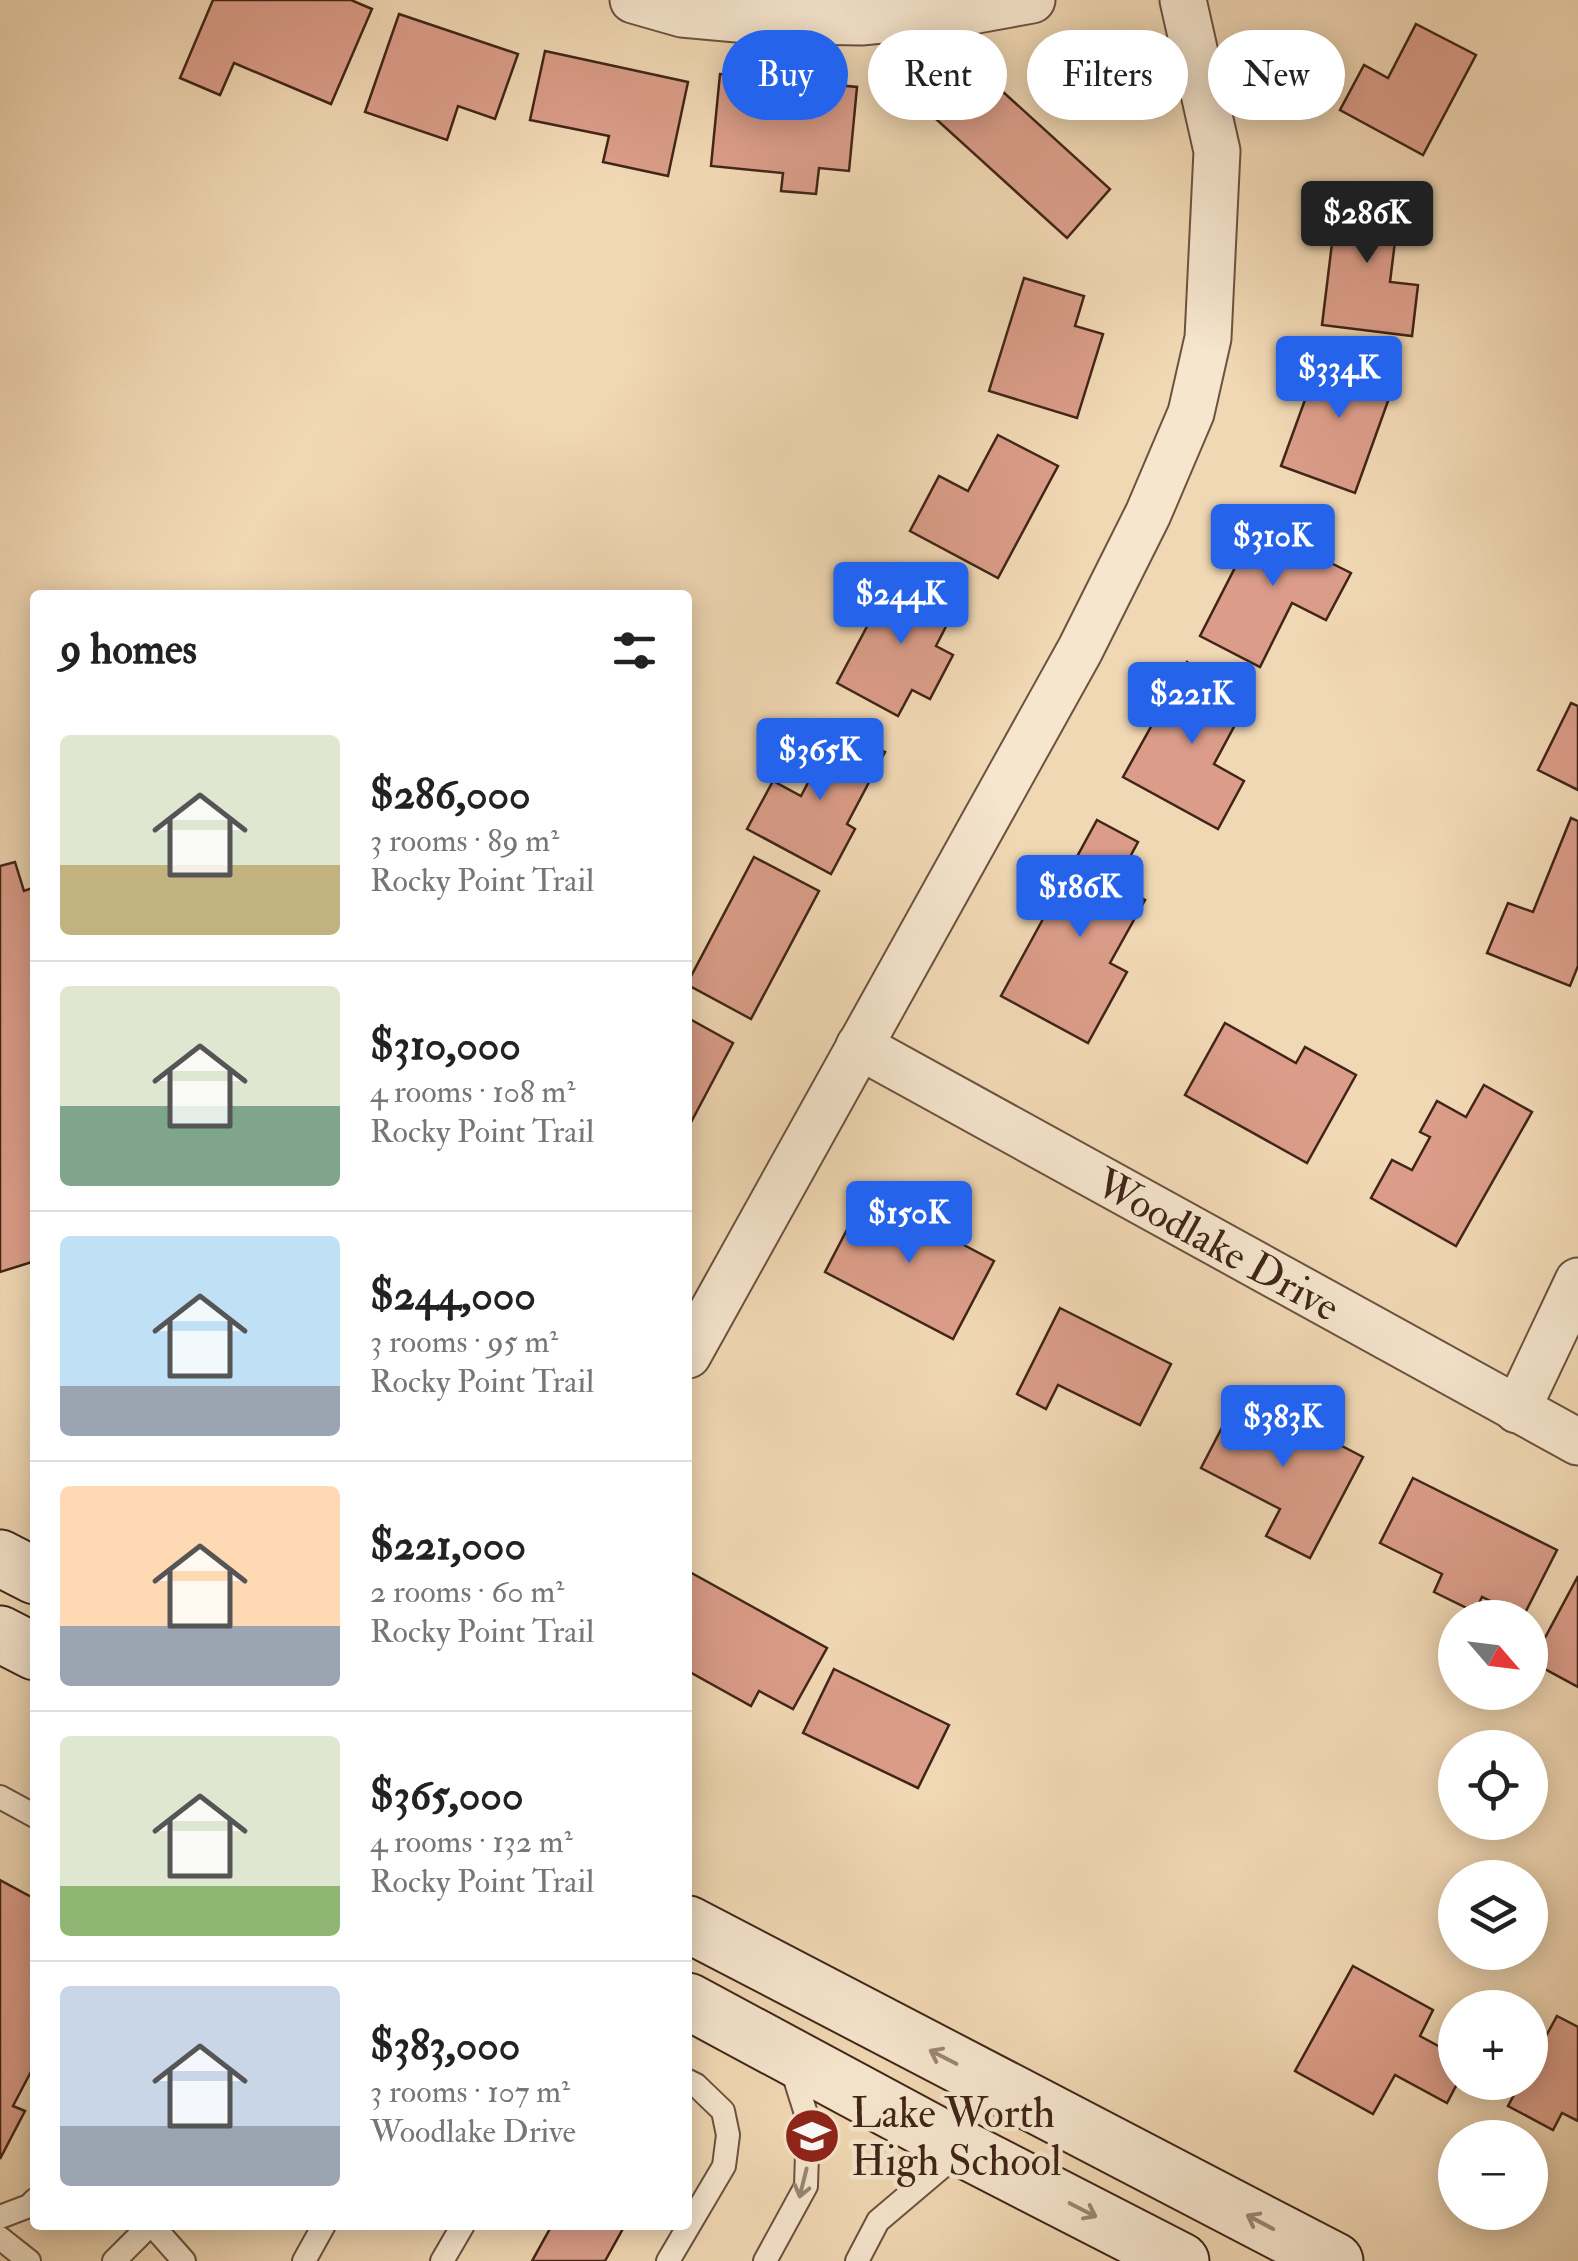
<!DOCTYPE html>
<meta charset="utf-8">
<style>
:root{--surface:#fff;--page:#f2f2f2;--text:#222;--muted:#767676;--line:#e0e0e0;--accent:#2563eb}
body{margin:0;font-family:"IM FELL Double Pica",serif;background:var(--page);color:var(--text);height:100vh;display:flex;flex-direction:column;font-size:38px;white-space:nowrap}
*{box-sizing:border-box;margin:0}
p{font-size:32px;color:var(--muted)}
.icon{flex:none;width:55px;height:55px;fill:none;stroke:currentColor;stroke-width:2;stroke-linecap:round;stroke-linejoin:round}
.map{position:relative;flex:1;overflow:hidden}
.details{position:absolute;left:30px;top:590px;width:662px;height:1640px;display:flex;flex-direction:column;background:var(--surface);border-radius:10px;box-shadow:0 5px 25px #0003}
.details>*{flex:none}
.top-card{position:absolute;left:722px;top:30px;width:705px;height:90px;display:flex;gap:20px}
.needle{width:65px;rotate:118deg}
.fabs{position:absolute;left:1438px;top:1600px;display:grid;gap:20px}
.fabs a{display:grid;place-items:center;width:110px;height:110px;border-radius:50%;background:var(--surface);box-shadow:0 5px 25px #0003;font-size:50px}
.price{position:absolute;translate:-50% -85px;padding:0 22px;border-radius:10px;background:var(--accent);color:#fff;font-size:32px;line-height:65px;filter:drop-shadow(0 2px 5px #0008)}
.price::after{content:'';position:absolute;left:50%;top:60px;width:30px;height:22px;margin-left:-15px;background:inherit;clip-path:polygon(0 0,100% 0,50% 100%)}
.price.active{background:#222;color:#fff}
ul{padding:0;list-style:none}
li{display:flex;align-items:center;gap:30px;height:250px;padding:0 30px}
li+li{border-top:2px solid var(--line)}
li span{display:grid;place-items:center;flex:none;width:280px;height:200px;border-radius:10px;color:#555}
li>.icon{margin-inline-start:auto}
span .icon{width:120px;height:120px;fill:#fffc;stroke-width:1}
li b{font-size:42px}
h2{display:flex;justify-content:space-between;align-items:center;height:120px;padding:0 30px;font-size:42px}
.pill{padding:0 35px;border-radius:45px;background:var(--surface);box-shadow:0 5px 25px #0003;font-size:35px;line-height:90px}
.pill.active{background:var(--accent);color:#fff}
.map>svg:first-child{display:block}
</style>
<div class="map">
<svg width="1578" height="2261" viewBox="0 0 1578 2261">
<rect width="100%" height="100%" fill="#f1d8b4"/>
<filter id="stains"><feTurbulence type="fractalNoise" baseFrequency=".002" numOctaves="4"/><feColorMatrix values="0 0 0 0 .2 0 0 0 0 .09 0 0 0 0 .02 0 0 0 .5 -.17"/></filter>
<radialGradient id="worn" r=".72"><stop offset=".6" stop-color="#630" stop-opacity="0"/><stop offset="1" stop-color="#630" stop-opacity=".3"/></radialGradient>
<g fill="#db9d89" stroke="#402518" stroke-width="2.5">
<polygon points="213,0 351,0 372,9 331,104 234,63 220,95 180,78"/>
<polygon points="399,14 518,54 495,119 458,106 447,140 365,112"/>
<polygon points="1416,24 1476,55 1423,155 1340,110 1364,65 1388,78"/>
<polygon points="545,51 688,82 668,176 603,162 609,136 530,120"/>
<polygon points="980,71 1110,189 1067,238 937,120"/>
<polygon points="720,74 857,87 849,171 819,168 816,194 781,191 783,173 711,166"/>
<polygon points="1339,186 1401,193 1390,282 1418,285 1412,336 1322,325"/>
<polygon points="1024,278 1084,296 1075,326 1103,334 1077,418 989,391"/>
<polygon points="1323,350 1397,376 1355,493 1281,466"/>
<polygon points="998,435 1058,466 998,578 910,531 939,476 968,491"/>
<polygon points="1264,511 1325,541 1317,556 1351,573 1326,620 1292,603 1260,667 1200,636"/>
<polygon points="896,572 957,605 936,646 953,655 930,699 912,690 898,716 837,683"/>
<polygon points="1187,662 1250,697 1214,764 1244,781 1218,829 1123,777"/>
<polygon points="1571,703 1578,706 1578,790 1538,770"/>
<polygon points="837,727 885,752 847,824 855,829 831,874 747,829 773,781 801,796"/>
<polygon points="1571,818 1578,821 1578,966 1570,986 1487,953 1508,903 1533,912"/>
<polygon points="1097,820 1138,842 1116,883 1145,900 1110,963 1127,972 1088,1043 1001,996"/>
<polygon points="754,857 819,891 751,1019 688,985 688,982"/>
<polygon points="15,862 24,891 35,887 35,1261 0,1272 0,866"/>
<polygon points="688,1018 733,1043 688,1128"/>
<polygon points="1225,1023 1296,1063 1305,1047 1356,1075 1307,1163 1185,1095"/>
<polygon points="1484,1085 1532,1112 1456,1246 1371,1198 1392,1160 1412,1170 1430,1137 1420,1132 1437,1101 1466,1117"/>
<polygon points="866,1193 994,1261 953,1339 825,1272"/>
<polygon points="1060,1308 1171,1364 1140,1425 1058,1385 1046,1409 1017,1394"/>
<polygon points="1240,1393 1363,1457 1310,1558 1266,1536 1280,1509 1201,1468"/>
<polygon points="1413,1478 1557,1550 1523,1617 1482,1597 1475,1612 1434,1592 1442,1574 1380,1543"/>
<polygon points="688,1571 827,1648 793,1709 759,1691 751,1706 688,1671"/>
<polygon points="1578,1576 1578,1687 1532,1662"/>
<polygon points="834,1669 949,1725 918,1788 803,1733"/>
<polygon points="0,1880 35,1899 35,2064 13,2106 25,2111 0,2159"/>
<polygon points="1353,1966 1433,2010 1420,2036 1455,2055 1455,2082 1458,2082 1447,2103 1395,2075 1373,2114 1295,2071"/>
<polygon points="1557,2016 1578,2027 1578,2121 1562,2113 1553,2130 1508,2106 1521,2082 1530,2082 1530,2065"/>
<polygon points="552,2225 625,2225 605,2261 532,2261"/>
</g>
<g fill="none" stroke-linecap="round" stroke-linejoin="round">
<g stroke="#6c523f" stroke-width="26">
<g id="lane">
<polyline points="0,1797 35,1816"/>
<polyline points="0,2217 29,2206 35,2200"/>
<polyline points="152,2225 184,2261"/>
<polyline points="0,2238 29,2261"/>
<polyline points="114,2261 150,2225"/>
<polyline points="304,2261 324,2225"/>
<polyline points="442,2261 463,2225"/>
<polyline points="668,2261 724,2166 728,2135 723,2111 696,2085 688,2081"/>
<polyline points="765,2261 806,2186 808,2120 790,2063"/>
<polyline points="857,2261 878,2221 963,2149"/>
</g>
</g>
<g stroke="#6c523f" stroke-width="49">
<g id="street">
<polyline points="633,0 682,14 748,20 861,22 966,12 1032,0"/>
<path id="s1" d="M859,1046L1578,1442"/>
<polyline points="688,1355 1080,650 1148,514 1191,413 1208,338 1217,151 1183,0"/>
<polyline points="1517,1410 1578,1281"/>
</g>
</g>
<g stroke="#402518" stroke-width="59">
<g id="secondary">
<polyline points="0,1558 35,1576"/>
<polyline points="0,1634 35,1652"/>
<polyline points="688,1924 1335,2261"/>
<polyline points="688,2001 963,2149 1181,2261"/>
</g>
</g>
<use href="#lane" stroke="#f6e6ce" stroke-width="22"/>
<use href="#street" stroke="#f6e6ce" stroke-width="45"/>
<use href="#secondary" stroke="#f6e6ce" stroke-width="55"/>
</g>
<defs><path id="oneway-shaft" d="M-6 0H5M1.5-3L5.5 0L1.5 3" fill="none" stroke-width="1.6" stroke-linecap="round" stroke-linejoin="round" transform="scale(2.5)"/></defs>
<g stroke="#9b8673">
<use href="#oneway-shaft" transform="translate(943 2057) rotate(-153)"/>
<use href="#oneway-shaft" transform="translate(803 2183) rotate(104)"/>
<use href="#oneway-shaft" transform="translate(1083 2210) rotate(27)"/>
<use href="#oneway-shaft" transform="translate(1260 2222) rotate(-152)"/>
</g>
<defs>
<g id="school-disc" transform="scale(2.875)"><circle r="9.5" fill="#8f2418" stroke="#f6e6ce"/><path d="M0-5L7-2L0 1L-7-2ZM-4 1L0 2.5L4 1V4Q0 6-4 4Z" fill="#fff"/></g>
</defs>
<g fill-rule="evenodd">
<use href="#school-disc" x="812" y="2136"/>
</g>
<g text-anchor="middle" stroke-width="9" stroke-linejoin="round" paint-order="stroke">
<g font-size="42" fill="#402518" stroke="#f6e6ce">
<text dy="15" stroke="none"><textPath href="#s1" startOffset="410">Woodlake Drive</textPath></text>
</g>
<g font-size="42" fill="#402518" stroke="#f6e6ce" text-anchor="start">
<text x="851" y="2127">Lake Worth<tspan x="851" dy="48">High School</tspan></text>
</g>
</g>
<rect width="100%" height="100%" filter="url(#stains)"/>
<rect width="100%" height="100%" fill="url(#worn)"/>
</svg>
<div class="fabs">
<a><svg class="needle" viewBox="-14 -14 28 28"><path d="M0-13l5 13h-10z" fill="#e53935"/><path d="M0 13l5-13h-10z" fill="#767676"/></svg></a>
<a><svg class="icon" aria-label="locate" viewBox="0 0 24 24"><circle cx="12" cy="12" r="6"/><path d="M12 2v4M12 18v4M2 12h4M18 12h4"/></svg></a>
<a><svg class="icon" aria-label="layers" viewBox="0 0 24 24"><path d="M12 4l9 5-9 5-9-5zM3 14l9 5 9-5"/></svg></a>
<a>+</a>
<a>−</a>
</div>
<b class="price active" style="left:1367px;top:266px">$286K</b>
<b class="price" style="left:1339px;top:421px">$334K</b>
<b class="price" style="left:1273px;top:589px">$310K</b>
<b class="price" style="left:901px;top:647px">$244K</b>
<b class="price" style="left:1192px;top:747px">$221K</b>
<b class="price" style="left:820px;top:803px">$365K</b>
<b class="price" style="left:1080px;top:940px">$186K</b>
<b class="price" style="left:909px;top:1266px">$150K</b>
<b class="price" style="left:1283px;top:1470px">$383K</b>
<div class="top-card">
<a class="pill active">Buy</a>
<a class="pill">Rent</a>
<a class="pill">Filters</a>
<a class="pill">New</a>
</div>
<section class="details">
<h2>9 homes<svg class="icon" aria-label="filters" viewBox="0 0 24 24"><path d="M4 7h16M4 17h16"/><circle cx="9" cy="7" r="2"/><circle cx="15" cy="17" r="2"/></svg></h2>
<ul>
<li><span style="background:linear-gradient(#dfe7d0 65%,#c2b280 0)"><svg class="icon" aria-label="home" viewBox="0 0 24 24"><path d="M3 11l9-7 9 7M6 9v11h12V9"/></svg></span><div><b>$286,000</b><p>3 rooms · 89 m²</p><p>Rocky Point Trail</p></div></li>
<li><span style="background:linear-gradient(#dfe7d0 60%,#7fa58c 0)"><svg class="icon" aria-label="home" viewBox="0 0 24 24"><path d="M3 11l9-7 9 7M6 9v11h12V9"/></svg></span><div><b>$310,000</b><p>4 rooms · 108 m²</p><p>Rocky Point Trail</p></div></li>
<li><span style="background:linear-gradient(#bfe0f5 75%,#9aa5b1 0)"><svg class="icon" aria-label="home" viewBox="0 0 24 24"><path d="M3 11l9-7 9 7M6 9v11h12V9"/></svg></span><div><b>$244,000</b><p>3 rooms · 95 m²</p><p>Rocky Point Trail</p></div></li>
<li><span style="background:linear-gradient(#ffd9b3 70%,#9aa5b1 0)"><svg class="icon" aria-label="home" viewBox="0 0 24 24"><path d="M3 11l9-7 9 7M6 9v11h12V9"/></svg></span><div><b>$221,000</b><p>2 rooms · 60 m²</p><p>Rocky Point Trail</p></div></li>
<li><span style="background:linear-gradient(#dfe7d0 75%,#8fb573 0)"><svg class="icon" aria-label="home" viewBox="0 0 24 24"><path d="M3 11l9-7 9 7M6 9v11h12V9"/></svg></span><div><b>$365,000</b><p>4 rooms · 132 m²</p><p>Rocky Point Trail</p></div></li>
<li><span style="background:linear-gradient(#c9d6e8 70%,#9aa5b1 0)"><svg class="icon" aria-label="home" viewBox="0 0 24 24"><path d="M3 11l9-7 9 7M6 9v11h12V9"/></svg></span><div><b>$383,000</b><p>3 rooms · 107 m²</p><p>Woodlake Drive</p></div></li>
</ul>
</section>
</div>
